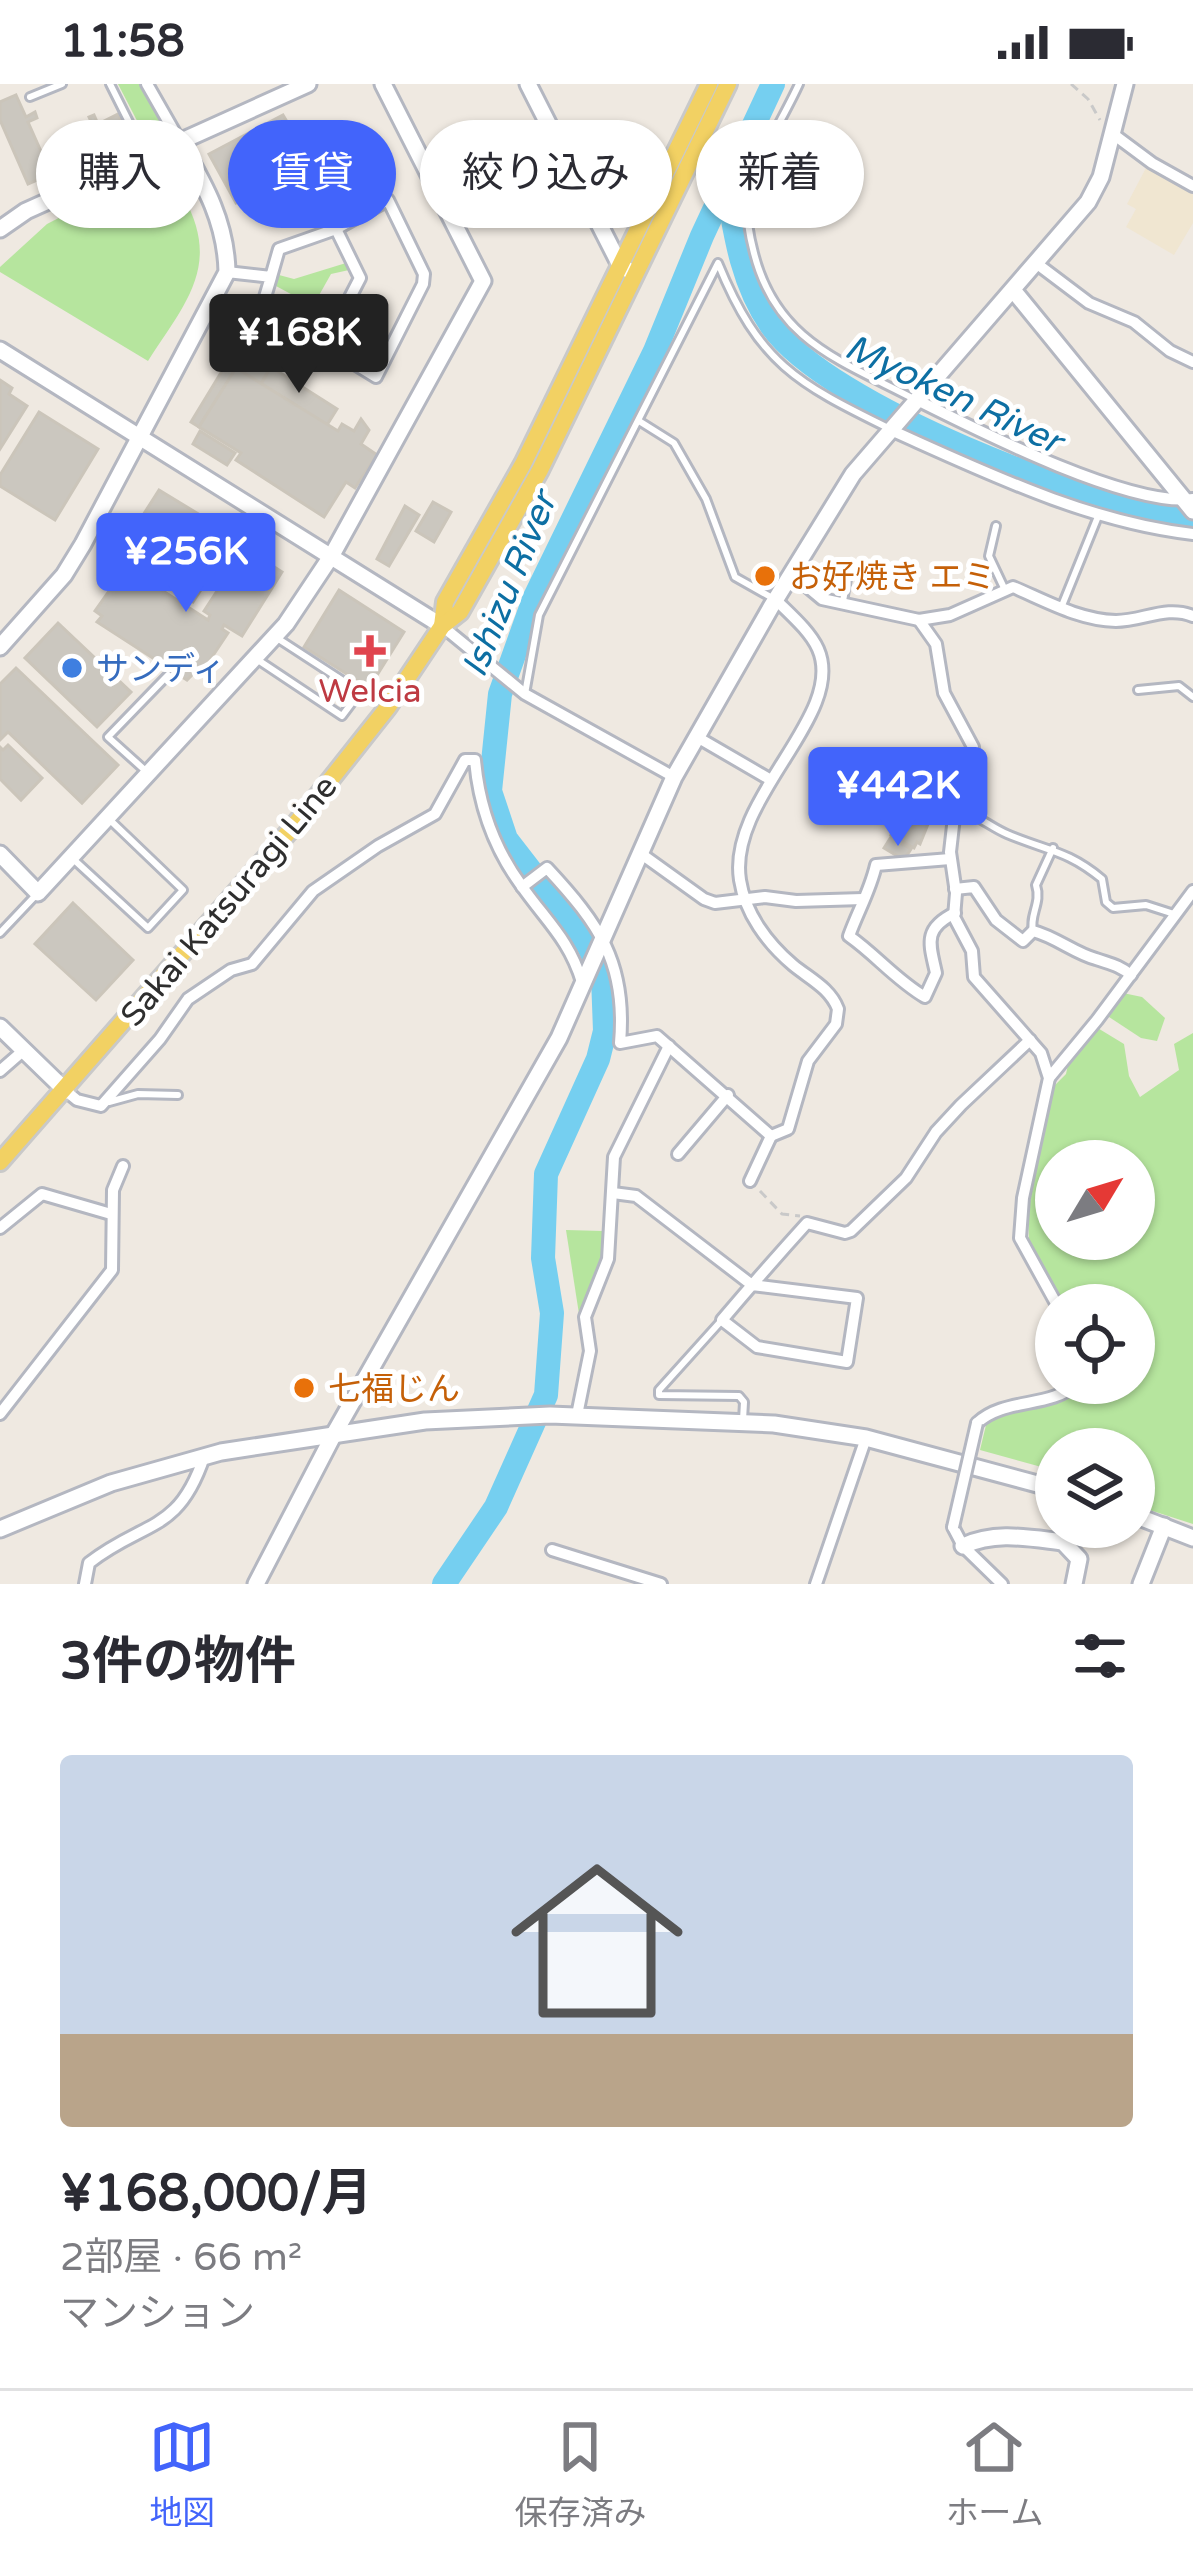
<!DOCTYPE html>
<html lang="ja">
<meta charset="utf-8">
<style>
:root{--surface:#fff;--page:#f2f2f3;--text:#2b2b33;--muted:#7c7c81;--line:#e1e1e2;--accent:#4264fb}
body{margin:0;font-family:"Varela Round","Noto Sans JP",sans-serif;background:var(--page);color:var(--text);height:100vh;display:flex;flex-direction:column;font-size:45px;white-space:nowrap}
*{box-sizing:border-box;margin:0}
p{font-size:39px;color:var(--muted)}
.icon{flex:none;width:66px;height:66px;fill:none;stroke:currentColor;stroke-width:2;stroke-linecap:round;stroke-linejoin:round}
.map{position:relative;height:1500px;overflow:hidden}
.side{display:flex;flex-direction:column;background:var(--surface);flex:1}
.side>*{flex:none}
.top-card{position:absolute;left:36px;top:36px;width:1122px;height:108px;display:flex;gap:24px}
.needle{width:78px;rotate:52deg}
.tools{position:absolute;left:1035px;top:1056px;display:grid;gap:24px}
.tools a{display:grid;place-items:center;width:120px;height:120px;border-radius:50%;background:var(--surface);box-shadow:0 3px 9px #0004;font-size:60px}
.price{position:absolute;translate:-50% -102px;padding:0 27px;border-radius:12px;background:var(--accent);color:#fff;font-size:39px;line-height:78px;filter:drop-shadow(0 3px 6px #0008)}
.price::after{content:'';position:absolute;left:50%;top:72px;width:36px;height:27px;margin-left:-18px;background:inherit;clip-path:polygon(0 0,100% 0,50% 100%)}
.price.selected{background:#222;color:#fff}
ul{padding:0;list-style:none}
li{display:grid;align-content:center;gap:24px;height:636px;padding:0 60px}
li+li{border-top:3px solid var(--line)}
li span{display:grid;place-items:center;height:372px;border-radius:12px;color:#555}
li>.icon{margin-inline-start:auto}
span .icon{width:216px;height:216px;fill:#fffc;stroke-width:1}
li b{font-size:51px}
h2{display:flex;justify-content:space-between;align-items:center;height:144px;padding:0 60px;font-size:51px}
.pill{padding:0 42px;border-radius:54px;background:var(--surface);box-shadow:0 3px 9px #0004;font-size:42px;line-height:108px}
.pill.selected{background:var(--accent);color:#fff}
.status{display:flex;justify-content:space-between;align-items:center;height:84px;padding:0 60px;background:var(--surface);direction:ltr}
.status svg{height:33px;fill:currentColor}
.tabs{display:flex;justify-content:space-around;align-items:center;height:168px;border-top:3px solid var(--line);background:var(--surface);font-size:33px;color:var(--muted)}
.tabs a{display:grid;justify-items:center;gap:6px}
.tabs .selected{color:var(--accent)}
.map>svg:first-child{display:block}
</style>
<div class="status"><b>11:58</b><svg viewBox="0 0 49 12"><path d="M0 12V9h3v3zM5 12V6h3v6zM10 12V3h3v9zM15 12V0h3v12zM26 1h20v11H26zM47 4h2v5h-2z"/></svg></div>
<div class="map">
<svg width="1193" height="1500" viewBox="0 0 1193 1500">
<rect width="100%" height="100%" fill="#efe9e1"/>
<polygon fill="#f0e6d1" points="1147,82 1193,105 1193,139 1174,171 1126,143 1136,125 1127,120"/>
<g fill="#b6e59e" fill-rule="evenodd">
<polygon points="118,0 141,0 167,44 165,50 148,58"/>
<path d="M160,82C173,89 176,99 183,112C222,181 186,218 148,277L0,188V183L47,140Z"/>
<polygon points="346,179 349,186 331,190 313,222 276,202 279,191 294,195"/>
<polygon points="1123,909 1142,913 1165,934 1157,957 1141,954 1106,931"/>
<path d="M1096,943L1124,960L1129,992L1140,1013L1179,986L1174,960L1193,949V1440L1134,1421V1365H1056V1387L980,1366L986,1341L997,1330L1066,1316L1087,1299H1134V1221H1066L1029,1159L1028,1127L1053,1003L1066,990L1069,976ZM1056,1077H1134V1155H1056Z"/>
<polygon points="566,1146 603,1147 601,1173 579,1230"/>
</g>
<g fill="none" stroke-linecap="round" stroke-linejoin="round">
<g stroke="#75cff0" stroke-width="24">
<path d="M727,101C735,150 742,199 771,241C828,323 1093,423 1193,437"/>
<polyline points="444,1500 496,1423 546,1311 552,1229 543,1174 546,1090 598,975 605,947 603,893 588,861 506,755 490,707 500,610 534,515 655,267 702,152 773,0"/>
</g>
</g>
<g fill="#cbc7bf" stroke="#cbc5ba" stroke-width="3">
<polygon points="16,11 26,33 35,28 37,34 28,38 51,90 28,100 0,36 0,18"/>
<polygon points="118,30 129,55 62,85 51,60 93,42 89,33 94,31 98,40"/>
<polygon points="283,31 314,83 286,97 283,93 236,119 209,70"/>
<polygon points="314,83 328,108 278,132 263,104"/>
<polygon points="239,259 273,279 261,300 236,284 199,343 191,338"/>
<polygon points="271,283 337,325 327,341 261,300"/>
<polygon points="236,284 338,347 342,340 354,347 361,335 369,346 361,360 377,371 355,404 346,398 324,433 236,376 241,369 199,343"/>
<polygon points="0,296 12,304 9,310 27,322 0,365"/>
<polygon points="39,328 98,365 55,436 0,402 0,391"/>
<polygon points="200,347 235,369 227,381 193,360"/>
<polygon points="159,406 228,448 206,484 212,489 193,518 117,472"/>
<polygon points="433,418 451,428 434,458 416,447"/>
<polygon points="405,422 419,431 389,482 377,475"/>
<polygon points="245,464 282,488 242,552 224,541 222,545 228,549 200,591 194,589 187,596 97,538 102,532 95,527 126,483 208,536 210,531 204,527"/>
<polygon points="339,506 404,548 369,604 304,563"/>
<polygon points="58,539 131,608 97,643 25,574"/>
<polygon points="16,584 118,681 82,719 8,648 0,656 0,600"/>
<polygon points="8,661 42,694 21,716 0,695 0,663 3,666"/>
<polygon points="905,726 928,740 920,760 917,758 914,764 891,751"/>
<polygon points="891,753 911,765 904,776 884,764"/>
<polygon points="73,819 133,876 96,916 35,860"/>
</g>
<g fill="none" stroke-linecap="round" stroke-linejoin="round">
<g stroke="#b4b7c1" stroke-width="12">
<g id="lane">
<polyline points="110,0 146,72"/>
<path d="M799,0C786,29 759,72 751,101C745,121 748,146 753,165C774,257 842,277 916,316"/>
<polyline points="30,13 62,0"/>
<polyline points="639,337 674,359 706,415 735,493 776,516"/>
<polyline points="996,442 989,472 1005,506"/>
<polyline points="843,517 850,479"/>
<polyline points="1061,524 1099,430"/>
<polyline points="255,574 342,632 360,608 277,554"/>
<polyline points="1138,606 1179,602 1193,613"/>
<path d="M525,610L539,531L718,179C759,279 796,299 890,345"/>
<polyline points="148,689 108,653 168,591"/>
<path d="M956,727C977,729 988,742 1007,750C1047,767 1067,766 1102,795L1106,818L1113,824L1146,821L1174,830"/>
<polyline points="71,773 148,844 183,806 110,736"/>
<path d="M1033,847C1029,831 1042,819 1036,801L1053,764"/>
<polyline points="0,849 36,811"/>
<polyline points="109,1018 138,1010 178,1011"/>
<polyline points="722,1236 659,1306 659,1311 739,1312 744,1318 743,1336"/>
</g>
</g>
<g stroke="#b4b7c1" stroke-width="16">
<g id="street">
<polyline points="147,0 179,56"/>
<polyline points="1113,50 1152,79 1193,102"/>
<polyline points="1036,179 1089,219 1134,238 1170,267 1193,278"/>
<polyline points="227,188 271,193 262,223 376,293 423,200 424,190 388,116 336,145 279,165 271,193"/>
<polyline points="326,260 360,194 336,145"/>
<path d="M919,317C979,347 1129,423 1193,415"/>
<path d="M893,347C989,390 1088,438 1193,450"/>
<path d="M792,490L822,515L919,536L950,531L1013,503C1046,517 1079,536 1116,537C1143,537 1166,521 1193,532"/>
<polyline points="919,536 936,560 944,609 973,663 973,677 954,733 950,768 956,809 954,833 972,867 974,893 1041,969 1049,994 1023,1114 1020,1154 1057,1221"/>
<polyline points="442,542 525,610 674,693"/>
<polyline points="697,653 771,696"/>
<polyline points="640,769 704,815 715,819 765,813 796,817 863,815"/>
<path d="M950,775L876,781C870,807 858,827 849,852C876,871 896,896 925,913L936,889C930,861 922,845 955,829"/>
<path d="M522,803L547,784C599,840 627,879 620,959L657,952L771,1052L788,1045L808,977L836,940L838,925C830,904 810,895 793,881C767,859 745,829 740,796C727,714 847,631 818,565C810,547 790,530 776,516"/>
<path d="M955,805L974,803L996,836L1023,857L1033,847C1056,853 1074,869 1096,875C1110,880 1119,881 1131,891"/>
<polyline points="0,987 24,966"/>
<polyline points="1049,994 1097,936 1193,807"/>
<path d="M66,1007L77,1016L101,1022L160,955L188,915L231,886L252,880L313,807L378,762L435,730L465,676H475C479,722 494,764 521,801C546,837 569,855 582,898"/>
<polyline points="678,1070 728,1011"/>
<polyline points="750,1097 771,1052"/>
<path d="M613,1109L636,1112L752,1201L857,1214L847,1278L757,1263L722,1236C750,1203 778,1171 807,1139L845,1149L851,1147L906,1094L936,1048L961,1021L1030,956"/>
<polyline points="0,1144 42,1110 111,1130"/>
<polyline points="0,1330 112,1186 113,1106 123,1082"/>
<polyline points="577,1331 590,1267 585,1233 608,1175 614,1073 669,962"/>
<path d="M977,1339C1005,1313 1050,1325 1078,1299"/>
<polyline points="953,1443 963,1462 1002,1500"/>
<polyline points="552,1466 661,1500"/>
<path d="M85,1500L89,1479C144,1436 178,1450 204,1373"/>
<polyline points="816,1500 866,1354"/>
</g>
</g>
<g stroke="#b4b7c1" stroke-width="21">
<g id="secondary">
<polyline points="528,0 620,181 628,186"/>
<polyline points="0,145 26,127 308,0"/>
<polyline points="1013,206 1193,427"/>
<polyline points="0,266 442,542"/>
<path d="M0,563L64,491L83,460L227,188C226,137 204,100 179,56"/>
<polyline points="0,770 38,809 286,540 332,471 483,197 383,0"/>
<polyline points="0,943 66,1007"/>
<polyline points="1134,1431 1193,1454"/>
<polyline points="0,1445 111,1399 221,1368 425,1337 550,1331 774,1340 866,1354 1056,1405"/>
<path d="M963,1462C996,1447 1028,1454 1063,1458L1079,1475L1074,1500"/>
<polyline points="256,1500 334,1350 559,954 674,693 771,523 853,390 1088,118 1101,93 1125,0"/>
<polyline points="1141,1500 1164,1442"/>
</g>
</g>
<g stroke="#c9c9c9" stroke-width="22">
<g id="primary">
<polyline points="442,542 445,518 523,380 709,0"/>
<polyline points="0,1078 293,743 388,623 442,542 460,528 540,386 728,0"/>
</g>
</g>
<g stroke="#c9c9c9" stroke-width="3" stroke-dasharray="9 6" stroke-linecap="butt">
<polyline points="1071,0 1088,15 1100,36"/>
<polyline points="760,1107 782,1130 800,1132"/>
</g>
<use href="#lane" stroke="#fff" stroke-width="6"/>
<use href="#street" stroke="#fff" stroke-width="10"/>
<use href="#secondary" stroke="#fff" stroke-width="15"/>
<use href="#primary" stroke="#f2d163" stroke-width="16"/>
<g stroke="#b4b7c1" stroke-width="16" stroke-linecap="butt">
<polyline id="street-bridge" points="953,1443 977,1339"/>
</g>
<use href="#street-bridge" stroke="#fff" stroke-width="10"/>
</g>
<g fill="#e8710a" stroke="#fff" stroke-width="4.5">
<circle cx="765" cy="492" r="12"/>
<circle cx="304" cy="1304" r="12"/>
</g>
<path fill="#e0444e" stroke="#fff" stroke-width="4.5" d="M364 549h12v12h12v12h-12v12h-12v-12h-12v-12h12z"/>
<circle fill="#3f7fe0" stroke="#fff" stroke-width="4.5" cx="72" cy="584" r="12"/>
<g text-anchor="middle" stroke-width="10" stroke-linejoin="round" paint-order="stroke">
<g font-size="33" fill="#c56008" stroke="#fff" text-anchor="start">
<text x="789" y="504">お好焼き エミ</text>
<text x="328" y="1316">七福じん</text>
</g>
<g font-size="33" fill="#366cbe" stroke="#fff" text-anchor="start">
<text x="96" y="596">サンディ</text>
</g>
<g font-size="33" fill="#be3a42" stroke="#fff">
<text x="370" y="618">Welcia</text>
</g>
<g font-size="33" fill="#2e2e2e" stroke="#fff">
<text transform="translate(228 816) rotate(-50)" y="12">Sakai Katsuragi Line</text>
</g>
<g font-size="36" font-style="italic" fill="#0d6fa3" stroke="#fff">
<text transform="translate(954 309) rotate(25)" y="13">Myoken River</text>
<text transform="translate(508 500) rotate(-68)" y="13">Ishizu River</text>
</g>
</g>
</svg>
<div class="tools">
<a><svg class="needle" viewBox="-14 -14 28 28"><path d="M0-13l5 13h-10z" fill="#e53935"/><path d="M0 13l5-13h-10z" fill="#7c7c81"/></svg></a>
<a><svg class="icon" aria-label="locate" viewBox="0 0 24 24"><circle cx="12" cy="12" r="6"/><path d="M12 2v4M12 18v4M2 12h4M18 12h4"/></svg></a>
<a><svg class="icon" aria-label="layers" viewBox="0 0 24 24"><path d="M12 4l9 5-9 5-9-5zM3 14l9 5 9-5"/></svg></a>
</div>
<b class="price selected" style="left:299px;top:312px">¥168K</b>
<b class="price" style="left:186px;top:531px">¥256K</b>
<b class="price" style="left:898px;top:765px">¥442K</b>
<div class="top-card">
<a class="pill">購入</a>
<a class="pill selected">賃貸</a>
<a class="pill">絞り込み</a>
<a class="pill">新着</a>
</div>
</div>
<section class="side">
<h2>3件の物件<svg class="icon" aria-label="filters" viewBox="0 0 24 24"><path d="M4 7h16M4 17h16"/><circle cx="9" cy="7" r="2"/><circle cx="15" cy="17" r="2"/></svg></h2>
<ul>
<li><span style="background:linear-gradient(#c9d6e8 75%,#b9a48a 0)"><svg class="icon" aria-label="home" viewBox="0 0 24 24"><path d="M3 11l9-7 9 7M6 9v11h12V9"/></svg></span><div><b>¥168,000/月</b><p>2部屋 · 66 m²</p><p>マンション</p></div></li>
</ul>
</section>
<nav class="tabs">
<a class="selected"><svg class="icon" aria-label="map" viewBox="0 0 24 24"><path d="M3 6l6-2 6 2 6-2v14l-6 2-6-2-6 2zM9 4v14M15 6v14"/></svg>地図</a>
<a><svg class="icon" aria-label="saved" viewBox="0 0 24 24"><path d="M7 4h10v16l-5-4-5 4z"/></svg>保存済み</a>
<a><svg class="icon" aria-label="home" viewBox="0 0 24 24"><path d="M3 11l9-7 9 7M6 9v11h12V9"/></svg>ホーム</a>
</nav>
